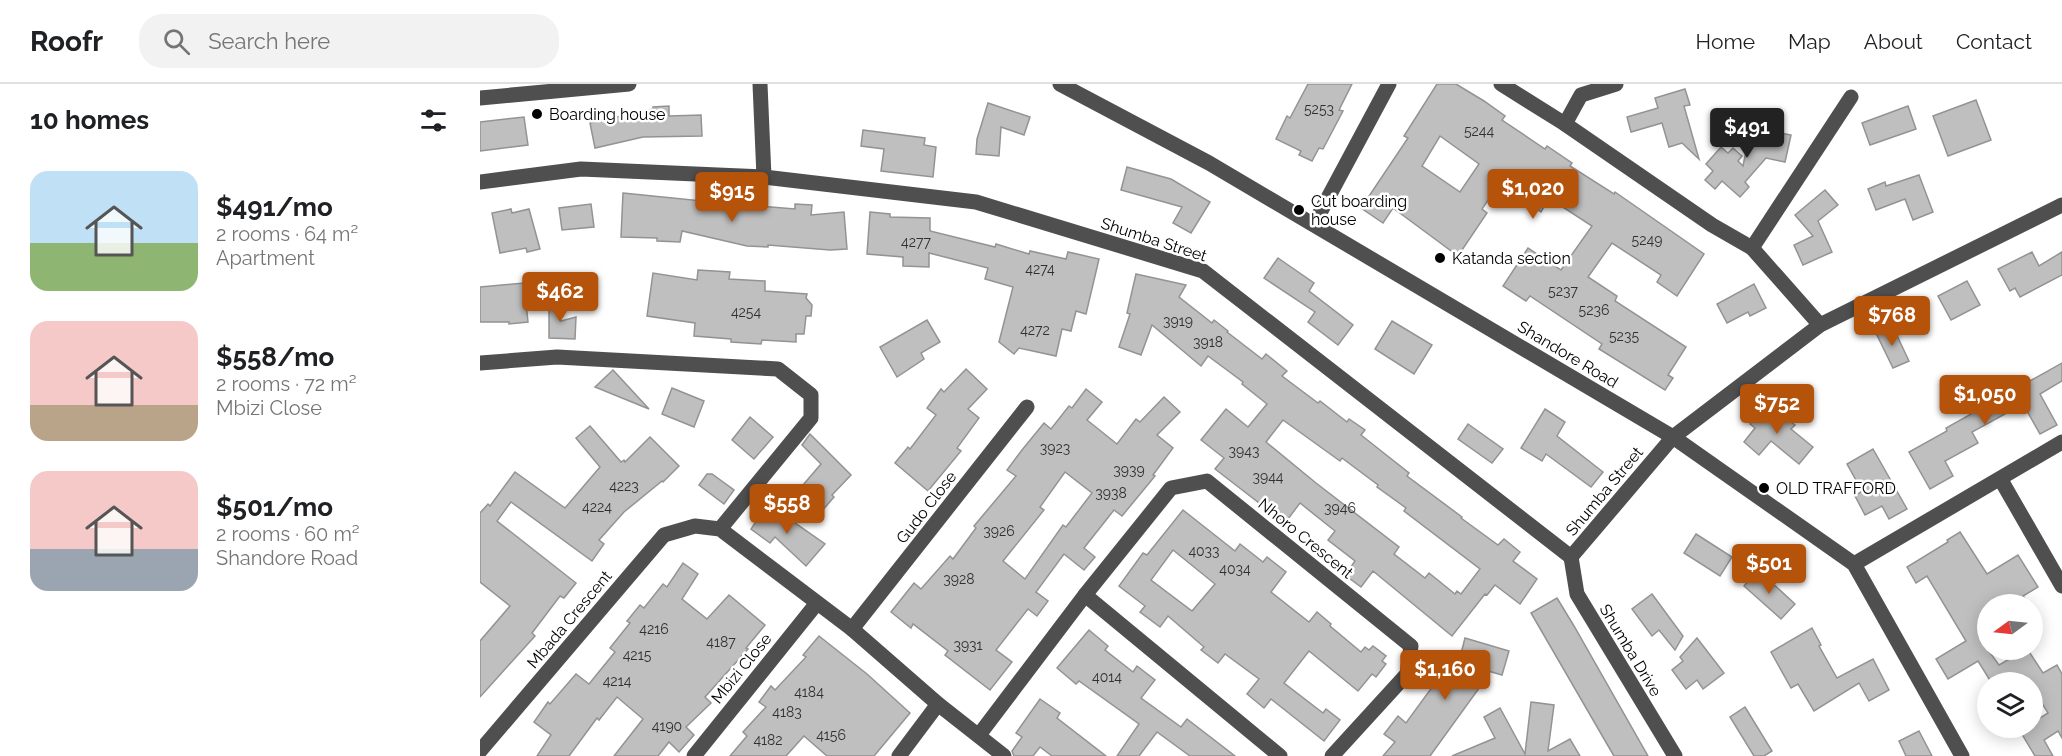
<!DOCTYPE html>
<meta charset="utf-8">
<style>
:root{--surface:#fff;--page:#f2f2f2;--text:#202124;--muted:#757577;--line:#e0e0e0;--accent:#b45309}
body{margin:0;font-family:Raleway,sans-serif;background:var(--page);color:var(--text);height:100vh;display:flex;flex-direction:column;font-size:22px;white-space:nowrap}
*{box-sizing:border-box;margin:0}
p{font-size:20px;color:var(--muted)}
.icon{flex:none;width:33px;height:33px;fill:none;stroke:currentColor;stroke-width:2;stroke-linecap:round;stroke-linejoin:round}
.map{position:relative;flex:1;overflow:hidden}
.details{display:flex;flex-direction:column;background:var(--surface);width:480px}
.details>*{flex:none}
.needle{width:39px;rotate:255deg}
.buttons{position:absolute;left:1497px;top:510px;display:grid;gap:12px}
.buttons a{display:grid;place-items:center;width:66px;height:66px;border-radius:50%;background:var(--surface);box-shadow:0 3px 15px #0003;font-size:30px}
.price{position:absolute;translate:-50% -51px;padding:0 14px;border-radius:6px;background:var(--accent);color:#fff;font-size:20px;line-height:39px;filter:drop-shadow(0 2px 3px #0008)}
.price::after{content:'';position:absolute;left:50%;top:36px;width:18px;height:14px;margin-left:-9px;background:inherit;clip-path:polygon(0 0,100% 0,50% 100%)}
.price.on{background:#222;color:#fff}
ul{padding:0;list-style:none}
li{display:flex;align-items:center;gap:18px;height:150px;padding:0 30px}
li span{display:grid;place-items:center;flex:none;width:168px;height:120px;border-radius:18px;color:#555}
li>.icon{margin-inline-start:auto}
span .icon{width:72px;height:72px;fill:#fffc;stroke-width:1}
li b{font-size:26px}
h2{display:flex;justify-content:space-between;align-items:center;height:72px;padding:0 30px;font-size:26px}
header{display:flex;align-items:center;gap:36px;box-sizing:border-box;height:84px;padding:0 30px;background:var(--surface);border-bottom:2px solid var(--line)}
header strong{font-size:28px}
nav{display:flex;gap:33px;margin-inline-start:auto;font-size:21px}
.search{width:420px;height:54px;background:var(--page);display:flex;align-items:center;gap:15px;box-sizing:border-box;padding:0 21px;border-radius:24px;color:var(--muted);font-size:22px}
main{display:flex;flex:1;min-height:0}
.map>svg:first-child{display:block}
</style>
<header>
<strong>Roofr</strong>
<div class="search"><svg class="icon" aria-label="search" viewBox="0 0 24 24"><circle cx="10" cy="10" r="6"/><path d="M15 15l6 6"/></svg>Search here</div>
<nav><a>Home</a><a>Map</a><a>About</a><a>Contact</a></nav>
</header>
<main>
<section class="details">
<h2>10 homes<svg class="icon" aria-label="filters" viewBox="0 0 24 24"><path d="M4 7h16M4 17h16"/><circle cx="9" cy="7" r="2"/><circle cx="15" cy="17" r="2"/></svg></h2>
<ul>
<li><span style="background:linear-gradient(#bfe0f5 60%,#8fb573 0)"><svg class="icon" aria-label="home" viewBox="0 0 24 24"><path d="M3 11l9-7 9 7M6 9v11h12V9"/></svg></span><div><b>$491/mo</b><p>2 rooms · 64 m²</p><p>Apartment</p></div></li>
<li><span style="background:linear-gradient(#f6c9c9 70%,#b9a48a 0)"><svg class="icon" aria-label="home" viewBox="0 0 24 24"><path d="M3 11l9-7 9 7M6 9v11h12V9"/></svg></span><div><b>$558/mo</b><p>2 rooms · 72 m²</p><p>Mbizi Close</p></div></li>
<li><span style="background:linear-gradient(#f6c9c9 65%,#9aa5b1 0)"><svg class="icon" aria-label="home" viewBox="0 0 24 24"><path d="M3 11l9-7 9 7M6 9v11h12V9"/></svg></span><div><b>$501/mo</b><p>2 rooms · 60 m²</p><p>Shandore Road</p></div></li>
</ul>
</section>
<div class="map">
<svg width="1582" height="672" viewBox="0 0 1582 672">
<rect width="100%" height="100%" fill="#fff"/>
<g fill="#bfbfbf" stroke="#939393" stroke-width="1.5" fill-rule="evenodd">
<polygon points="828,0 872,0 859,26 863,27 843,65 839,64 832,77 819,71 821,67 796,55 807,32 810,34"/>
<path d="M957,0H976L1004,17L1025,32L1022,36L1065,65L1067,62L1092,79L1090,82L1134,110L1135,108L1224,170L1197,212L1177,198L1181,191L1132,159L1108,193L1137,212L1135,217L1206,263L1188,291L1193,294L1185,306L1119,265L1122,260L1050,212L1046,217L1023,202L1048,164L1081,186L1112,142L1069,114L1061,128L1019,100L1002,125L1007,129L978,172L913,124L903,139L881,124L928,54L924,52ZM960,52L999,80L980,108L942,82Z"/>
<polygon points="1205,5 1210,21 1204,22 1219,75 1202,59 1189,63 1182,39 1151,48 1147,33 1178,24 1175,14"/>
<polygon points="1496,16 1511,56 1468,72 1453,32"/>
<polygon points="508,19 550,33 544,51 521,43 519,72 496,70 497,55"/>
<polygon points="189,22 189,32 221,31 222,52 163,53 115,64 110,39 173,25 173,23"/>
<polygon points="1428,22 1436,45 1390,61 1382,39"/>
<polygon points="44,33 48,61 0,67 0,38"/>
<polygon points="1271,43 1311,51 1305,78 1286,74 1265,98 1269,103 1260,113 1242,97 1235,105 1225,96 1233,87 1226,80 1241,63 1248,69 1253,64 1262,72 1258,77 1263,82"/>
<polygon points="383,46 445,54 444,61 456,63 453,93 401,87 404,65 381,62"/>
<polygon points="647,83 691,95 730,118 711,149 693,139 702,123 641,106"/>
<polygon points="1439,91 1453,128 1433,136 1425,115 1396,126 1388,105 1405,98 1406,102"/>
<polygon points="1345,106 1358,121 1338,137 1352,168 1323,181 1314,161 1333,152 1315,131"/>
<polygon points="143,109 222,117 223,114 268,124 268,121 315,125 315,120 332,121 331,131 364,128 367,165 350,166 288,161 288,163 267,162 202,147 200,158 177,157 177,154 141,153"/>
<polygon points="111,120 114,143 82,146 79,124"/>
<polygon points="31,125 32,129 49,125 60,165 47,168 46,164 20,169 12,129"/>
<polygon points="390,128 410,130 410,133 450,134 450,147 515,163 516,160 549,170 550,167 586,175 588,168 619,175 606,230 596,227 591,247 582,245 576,272 539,264 534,270 519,258 533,203 505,195 508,184 449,169 449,183 423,182 423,173 387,170"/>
<polygon points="1552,168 1559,182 1582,168 1582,191 1540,213 1535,204 1530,207 1518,185"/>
<polygon points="798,174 834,199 829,207 873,241 858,261 828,238 835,228 784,194"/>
<polygon points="218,186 250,188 249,195 285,197 285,207 327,210 326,214 332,221 331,232 326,232 324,250 316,250 316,258 282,256 281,260 251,258 251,255 214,252 215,239 167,232 173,189 217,196"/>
<path d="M656,190L706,201L699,213L732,239L734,236L748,247L747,248L782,275L786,270L807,287L802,292L838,319L840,317L867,338L869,335L885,346L881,351L929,389L927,392L982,433L981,434L1018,461L1024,455L1040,468L1033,477L1057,495L1040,520L1015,501L1007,511L1005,510L972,552L893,487L881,503L865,491L875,477L848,456L855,447L820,419L805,439L735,385L744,374L721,356L746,325L768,343L787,320L762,300L763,298L728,272L721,282L672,241L661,271L639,263L650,230L647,229ZM803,336L860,377L862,374L898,401L897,403L926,424L924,427L1000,485L981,510L977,507L975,510L949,489L945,494L914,470L919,463L836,399L786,358Z"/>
<polygon points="1487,197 1500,221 1471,236 1458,212"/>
<polygon points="44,199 48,238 29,240 29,238 0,238 0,203"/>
<polygon points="1274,200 1286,224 1270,232 1268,228 1247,239 1237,220"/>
<polygon points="69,210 73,210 81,237 96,233 95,255 69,254"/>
<polygon points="447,236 460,258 441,269 444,275 417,293 400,263"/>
<polygon points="912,237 952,261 934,290 895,265"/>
<polygon points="1412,241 1429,277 1413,284 1396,249"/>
<polygon points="1582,279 1582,297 1560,310 1577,341 1560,350 1543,320 1492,348 1498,359 1465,377 1473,392 1450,405 1429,368 1467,347 1466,344"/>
<polygon points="486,285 507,305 488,325 499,334 477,364 481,367 448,407 415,379 428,363 430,365 456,331 447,324 461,305 464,308"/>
<polygon points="133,286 169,325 115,303"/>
<polygon points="192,304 224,317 214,343 182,330"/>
<path d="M606,305L622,318L607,336L637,360L656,335L660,338L684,313L700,328L677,351L693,364L673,391L675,392L642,432L634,426L604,464L615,473L604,486L584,470L556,508L568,517L557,532L548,525L516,566L532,578L510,606L465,571L468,567L433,540L431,544L411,528L434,499L441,505L470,472L473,475L496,444L494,442L536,392L527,386L542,366L564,339L571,345L589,322L592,324ZM585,388L612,409L586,443L583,441L545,495L523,477L564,426L560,423Z"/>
<polygon points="1287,319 1315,341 1311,345 1333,363 1319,380 1291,357 1279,371 1264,358 1275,344 1270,340"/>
<polygon points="1065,325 1085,338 1077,352 1123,388 1111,403 1066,370 1062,377 1041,364"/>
<polygon points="270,333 293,353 274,375 252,356"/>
<polygon points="988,340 1023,365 1012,379 978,355"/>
<polygon points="110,342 141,378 144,376 145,378 170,353 199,382 183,398 182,397 144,428 119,456 124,460 112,477 31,418 17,437 96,499 84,514 80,512 52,549 55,552 0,613 0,557 30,522 0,498 0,429 8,420 10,422 35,388 85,424 120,383 96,354"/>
<polygon points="330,350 371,391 352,411 354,413 341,428 317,408 341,380 322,361"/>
<polygon points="1393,365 1427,425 1409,435 1402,422 1385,431 1375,412 1382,407 1367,380"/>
<polygon points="227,390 232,390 254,406 244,420 219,401"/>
<polygon points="288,420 345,460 326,482 295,453 290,459 271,445"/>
<path d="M703,426L755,467L760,460L783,478L787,473L806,488L791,508L829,538L837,528L851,540L850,542L881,568L885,563L889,566L893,562L906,572L902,577L906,580L896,593L892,590L878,607L829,567L804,599L843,629L846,625L860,636L844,657L791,615L784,624L767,610L779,595L745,570L738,579L721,566L724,563L688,532L680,543L660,528L665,522L639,502L663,469L667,471ZM693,466L735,500L712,527L671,496Z"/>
<polygon points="1480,448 1507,490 1538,471 1558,503 1543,512 1548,520 1508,520 1508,566 1519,581 1545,566 1548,566 1563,589 1577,581 1582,590 1582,654 1578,647 1564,656 1573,672 1555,672 1540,647 1545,644 1552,644 1552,639 1568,629 1552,603 1552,598 1511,598 1498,577 1468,595 1456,575 1486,557 1447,492 1436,499 1427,483 1468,458 1467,456"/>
<polygon points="1216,450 1252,473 1240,492 1204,469"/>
<polygon points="203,479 218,490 202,515 227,535 249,511 285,541 266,564 268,565 225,613 231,619 206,643 214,651 199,668 189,658 178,672 134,672 163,635 137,613 119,636 117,634 89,672 57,672 71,651 54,638 68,618 70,620 96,590 109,600 135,568 130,564 150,539 147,537 160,521 164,524 183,500 187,503"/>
<polygon points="1278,486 1315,520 1301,535 1264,502"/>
<polygon points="1172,510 1203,552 1195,566 1179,546 1172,552 1152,525"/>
<polygon points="1077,514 1094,542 1168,672 1134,672 1127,660 1051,529"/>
<polygon points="1332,544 1341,561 1339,562 1357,594 1393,575 1409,606 1389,617 1379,599 1334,627 1318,600 1311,604 1291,568"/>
<polygon points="609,546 628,562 625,566 653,588 657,582 675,596 661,614 701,643 707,635 755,672 710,672 677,648 659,672 637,672 659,640 599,597 596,600 577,584"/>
<polygon points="339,552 387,590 430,629 394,672 347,672 324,652 306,672 250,672 267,652 263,648 286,623 279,618 291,602 295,606 326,573 323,571"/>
<polygon points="985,554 1029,567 1022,591 998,584 1005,596 950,672 903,672 915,658 904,650 918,632 926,639 953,602 950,600 964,580 976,589"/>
<polygon points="1217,554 1244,589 1223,605 1217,596 1206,605 1192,586 1203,577 1200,573"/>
<polygon points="560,615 580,629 577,634 626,672 572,672 560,663 553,672 534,672 532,667 542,653 536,649"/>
<polygon points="1051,618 1074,621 1068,667 1090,655 1100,672 972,672 1015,654 1004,633 1020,624 1045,670"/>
<polygon points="1265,623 1292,667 1284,672 1274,672 1250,633"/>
<polygon points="1439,647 1452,672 1426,672 1419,657"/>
</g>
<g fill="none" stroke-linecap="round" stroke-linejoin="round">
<g stroke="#4f4f4f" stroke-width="15">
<polyline points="280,0 284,93"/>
<polyline points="580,0 729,79 1193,353 1374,480 1482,672"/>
<polyline points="1021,0 1085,40 1232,141 1272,164 1340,241"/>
<polyline points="0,14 149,0"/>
<polyline points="1085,40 1101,11 1136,0"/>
<polyline points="0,98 101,85 284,93 496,118 723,187 1091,473 1193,353 1340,241 1582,121"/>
<polyline points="834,140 909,0"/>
<polyline points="1272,164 1371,13"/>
<polyline points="0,279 77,273 298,285 331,311 331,334 240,445"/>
<polyline points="1521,396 1582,502"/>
<polyline points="1091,473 1097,510 1195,672"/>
<polyline points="1374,480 1582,358"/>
<polyline points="605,511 800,672"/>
<polyline points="372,545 547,323"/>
<polyline points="499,651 605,511 691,404 727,397 931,562 927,590 852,672"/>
<polyline points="0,667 184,451 215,442 240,445 372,545 458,620 524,672"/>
<polyline points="214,672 337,519"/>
<polyline points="419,672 458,620"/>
</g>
</g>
<g fill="#000" stroke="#fff" stroke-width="2">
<circle cx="57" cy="30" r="6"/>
<circle cx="819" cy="126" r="6"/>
<circle cx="960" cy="174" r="6"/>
<circle cx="1284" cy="404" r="6"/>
</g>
<g text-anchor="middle" stroke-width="5" stroke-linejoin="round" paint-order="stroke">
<g font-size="14" fill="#303030">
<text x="839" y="30">5253</text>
<text x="999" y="52">5244</text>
<text x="1167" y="161">5249</text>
<text x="436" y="163">4277</text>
<text x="560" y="190">4274</text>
<text x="1083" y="212">5237</text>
<text x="1114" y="231">5236</text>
<text x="266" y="233">4254</text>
<text x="698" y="242">3919</text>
<text x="555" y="251">4272</text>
<text x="1144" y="257">5235</text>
<text x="728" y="263">3918</text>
<text x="575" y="369">3923</text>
<text x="764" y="372">3943</text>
<text x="649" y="391">3939</text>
<text x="788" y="398">3944</text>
<text x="144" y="407">4223</text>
<text x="631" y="414">3938</text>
<text x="117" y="428">4224</text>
<text x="860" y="429">3946</text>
<text x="519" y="452">3926</text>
<text x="724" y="472">4033</text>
<text x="755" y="490">4034</text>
<text x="479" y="500">3928</text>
<text x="174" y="550">4216</text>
<text x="241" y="563">4187</text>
<text x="488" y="566">3931</text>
<text x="157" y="576">4215</text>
<text x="627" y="598">4014</text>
<text x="137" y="602">4214</text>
<text x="329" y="613">4184</text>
<text x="307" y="633">4183</text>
<text x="187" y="647">4190</text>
<text x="351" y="656">4156</text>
<text x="288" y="661">4182</text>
</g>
<g font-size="16" fill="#000" stroke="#fff" text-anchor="start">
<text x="69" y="36">Boarding house</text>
<text x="831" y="123">Cut boarding<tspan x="831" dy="18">house</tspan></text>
<text x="972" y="180">Katanda section</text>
<text x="1296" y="410">OLD TRAFFORD</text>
</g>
<g font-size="16" fill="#000" stroke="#fff">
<text transform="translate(674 155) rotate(18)" y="6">Shumba Street</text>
<text transform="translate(1088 270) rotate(31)" y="6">Shandore Road</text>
<text transform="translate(1124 407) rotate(-50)" y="6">Shumba Street</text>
<text transform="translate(446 423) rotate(-52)" y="6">Gudo Close</text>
<text transform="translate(826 454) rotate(39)" y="6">Nhoro Crescent</text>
<text transform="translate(89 535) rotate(-50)" y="6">Mbada Crescent</text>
<text transform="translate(1151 566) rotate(59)" y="6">Shumba Drive</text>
<text transform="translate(261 584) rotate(-51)" y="6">Mbizi Close</text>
</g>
</g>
</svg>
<div class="buttons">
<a><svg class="needle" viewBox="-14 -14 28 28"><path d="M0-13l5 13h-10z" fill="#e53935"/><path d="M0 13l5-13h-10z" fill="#757577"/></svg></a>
<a><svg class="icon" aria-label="layers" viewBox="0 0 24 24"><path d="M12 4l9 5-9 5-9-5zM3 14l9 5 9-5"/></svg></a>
</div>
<b class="price on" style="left:1267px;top:75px">$491</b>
<b class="price" style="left:1053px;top:136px">$1,020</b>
<b class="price" style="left:252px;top:139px">$915</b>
<b class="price" style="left:80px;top:239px">$462</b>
<b class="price" style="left:1412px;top:263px">$768</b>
<b class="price" style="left:1505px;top:342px">$1,050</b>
<b class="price" style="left:1297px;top:351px">$752</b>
<b class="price" style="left:307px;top:451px">$558</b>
<b class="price" style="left:1289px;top:511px">$501</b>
<b class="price" style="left:965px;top:617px">$1,160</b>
</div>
</main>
